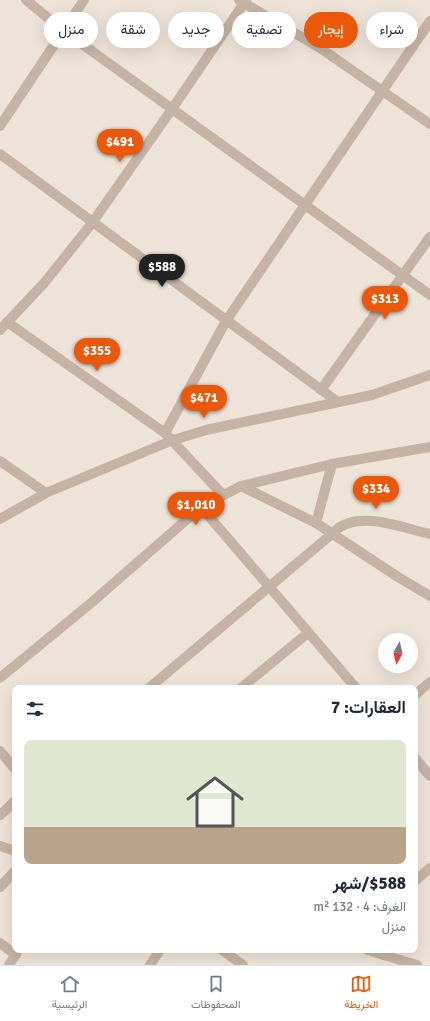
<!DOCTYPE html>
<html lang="ar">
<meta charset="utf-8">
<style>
:root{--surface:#fff;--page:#f6f6f7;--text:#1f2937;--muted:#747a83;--line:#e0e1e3;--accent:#ea580c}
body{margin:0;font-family:Signika,Vazirmatn,sans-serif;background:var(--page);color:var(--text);direction:rtl;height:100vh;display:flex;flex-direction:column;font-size:15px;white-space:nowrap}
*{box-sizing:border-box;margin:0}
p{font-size:13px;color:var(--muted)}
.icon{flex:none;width:22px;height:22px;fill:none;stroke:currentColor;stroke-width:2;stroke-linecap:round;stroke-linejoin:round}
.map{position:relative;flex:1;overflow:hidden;direction:ltr}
.drawer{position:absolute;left:12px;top:685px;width:406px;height:268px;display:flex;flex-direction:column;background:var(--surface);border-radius:8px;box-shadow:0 4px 16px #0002;direction:rtl}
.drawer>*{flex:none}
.top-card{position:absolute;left:12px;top:12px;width:406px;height:36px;direction:rtl;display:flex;gap:8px}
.needle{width:26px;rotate:188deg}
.fabs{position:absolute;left:378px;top:633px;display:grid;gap:8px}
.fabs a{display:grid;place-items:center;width:40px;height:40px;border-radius:50%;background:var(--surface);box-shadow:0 4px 16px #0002;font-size:20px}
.price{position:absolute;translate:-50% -34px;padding:0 9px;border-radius:14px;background:var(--accent);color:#fff;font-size:13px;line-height:26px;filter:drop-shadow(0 1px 2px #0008)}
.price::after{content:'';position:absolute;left:50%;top:24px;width:12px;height:9px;margin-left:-6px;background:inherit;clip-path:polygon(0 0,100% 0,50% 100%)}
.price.active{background:#222;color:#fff}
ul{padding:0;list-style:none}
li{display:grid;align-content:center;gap:8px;height:212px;padding:0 12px}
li+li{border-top:1px solid var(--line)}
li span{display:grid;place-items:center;height:124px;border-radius:8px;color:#555}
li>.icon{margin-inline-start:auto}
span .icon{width:72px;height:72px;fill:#fffc;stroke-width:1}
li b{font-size:17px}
h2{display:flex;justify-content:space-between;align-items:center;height:48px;padding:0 12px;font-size:17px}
.chip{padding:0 14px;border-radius:18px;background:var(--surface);box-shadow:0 4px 16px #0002;font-size:14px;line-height:36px}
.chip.active{background:var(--accent);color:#fff}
.menu{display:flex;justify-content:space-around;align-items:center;height:56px;border-top:1px solid var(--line);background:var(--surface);font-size:11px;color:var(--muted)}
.menu a{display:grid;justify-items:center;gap:2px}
.menu .active{color:var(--accent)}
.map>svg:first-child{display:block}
</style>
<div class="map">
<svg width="430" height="965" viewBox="0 0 430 965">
<rect width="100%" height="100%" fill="#eee3d8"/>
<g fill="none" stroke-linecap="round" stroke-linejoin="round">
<g stroke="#c5b3a6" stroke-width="10">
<polyline points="26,0 64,31 430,295"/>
<polyline points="239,0 320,48 430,124"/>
<polyline points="0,126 84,0"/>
<polyline points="0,154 338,402"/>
<polyline points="7,322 165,433 223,495"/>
<polyline points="0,330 45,282 92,223 172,109 246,0"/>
<polyline points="321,390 430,237"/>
<polyline points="165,433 226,321 430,21"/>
<polyline points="0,461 46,493"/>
<polyline points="241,486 316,523 398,577 430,596"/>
<polyline points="201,507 356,688"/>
<polyline points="0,519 46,493 173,440 206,430 372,395 430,375"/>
<polyline points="316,523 332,464"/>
<polyline points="0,678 91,603 201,507 241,486 332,464 430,447"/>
<path d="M149,688L333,533C355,508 402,528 430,534"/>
<polyline points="241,688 308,633"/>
<polyline points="415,695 430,682"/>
<polyline points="0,751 15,769"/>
<polyline points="415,758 430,776"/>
<polyline points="0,815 15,801"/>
<polyline points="0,846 15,851"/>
<polyline points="415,881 430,868"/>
<polyline points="0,887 15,871"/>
<polyline points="0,943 16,955"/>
<polyline points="222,950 243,965"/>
<polyline points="367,950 417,965"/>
<polyline points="9,965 18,950"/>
<polyline points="150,965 160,950"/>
</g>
</g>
</svg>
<div class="fabs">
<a><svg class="needle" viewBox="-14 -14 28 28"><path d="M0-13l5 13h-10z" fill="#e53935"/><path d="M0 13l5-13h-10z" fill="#747a83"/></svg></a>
</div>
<b class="price" style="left:120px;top:163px">$491</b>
<b class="price active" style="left:162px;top:288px">$588</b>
<b class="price" style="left:385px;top:320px">$313</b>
<b class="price" style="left:97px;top:372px">$355</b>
<b class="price" style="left:204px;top:419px">$471</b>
<b class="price" style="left:376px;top:510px">$334</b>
<b class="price" style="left:196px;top:526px">$1,010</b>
<div class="top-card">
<a class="chip">شراء</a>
<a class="chip active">إيجار</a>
<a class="chip">تصفية</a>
<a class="chip">جديد</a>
<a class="chip">شقة</a>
<a class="chip">منزل</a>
</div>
<section class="drawer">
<h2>العقارات: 7<svg class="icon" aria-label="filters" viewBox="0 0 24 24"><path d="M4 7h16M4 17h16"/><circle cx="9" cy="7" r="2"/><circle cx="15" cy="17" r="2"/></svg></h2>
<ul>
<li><span style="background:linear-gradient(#dfe7d0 70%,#b9a48a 0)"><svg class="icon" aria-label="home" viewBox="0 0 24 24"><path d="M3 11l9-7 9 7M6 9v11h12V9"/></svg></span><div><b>$588/شهر</b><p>الغرف: 4 · 132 m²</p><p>منزل</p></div></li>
</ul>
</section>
</div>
<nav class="menu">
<a class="active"><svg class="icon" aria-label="map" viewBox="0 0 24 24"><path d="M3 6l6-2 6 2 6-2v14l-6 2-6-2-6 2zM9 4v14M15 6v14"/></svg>الخريطة</a>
<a><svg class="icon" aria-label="saved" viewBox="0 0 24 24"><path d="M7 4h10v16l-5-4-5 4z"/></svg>المحفوظات</a>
<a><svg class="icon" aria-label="home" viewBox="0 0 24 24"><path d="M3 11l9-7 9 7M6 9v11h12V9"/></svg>الرئيسية</a>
</nav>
